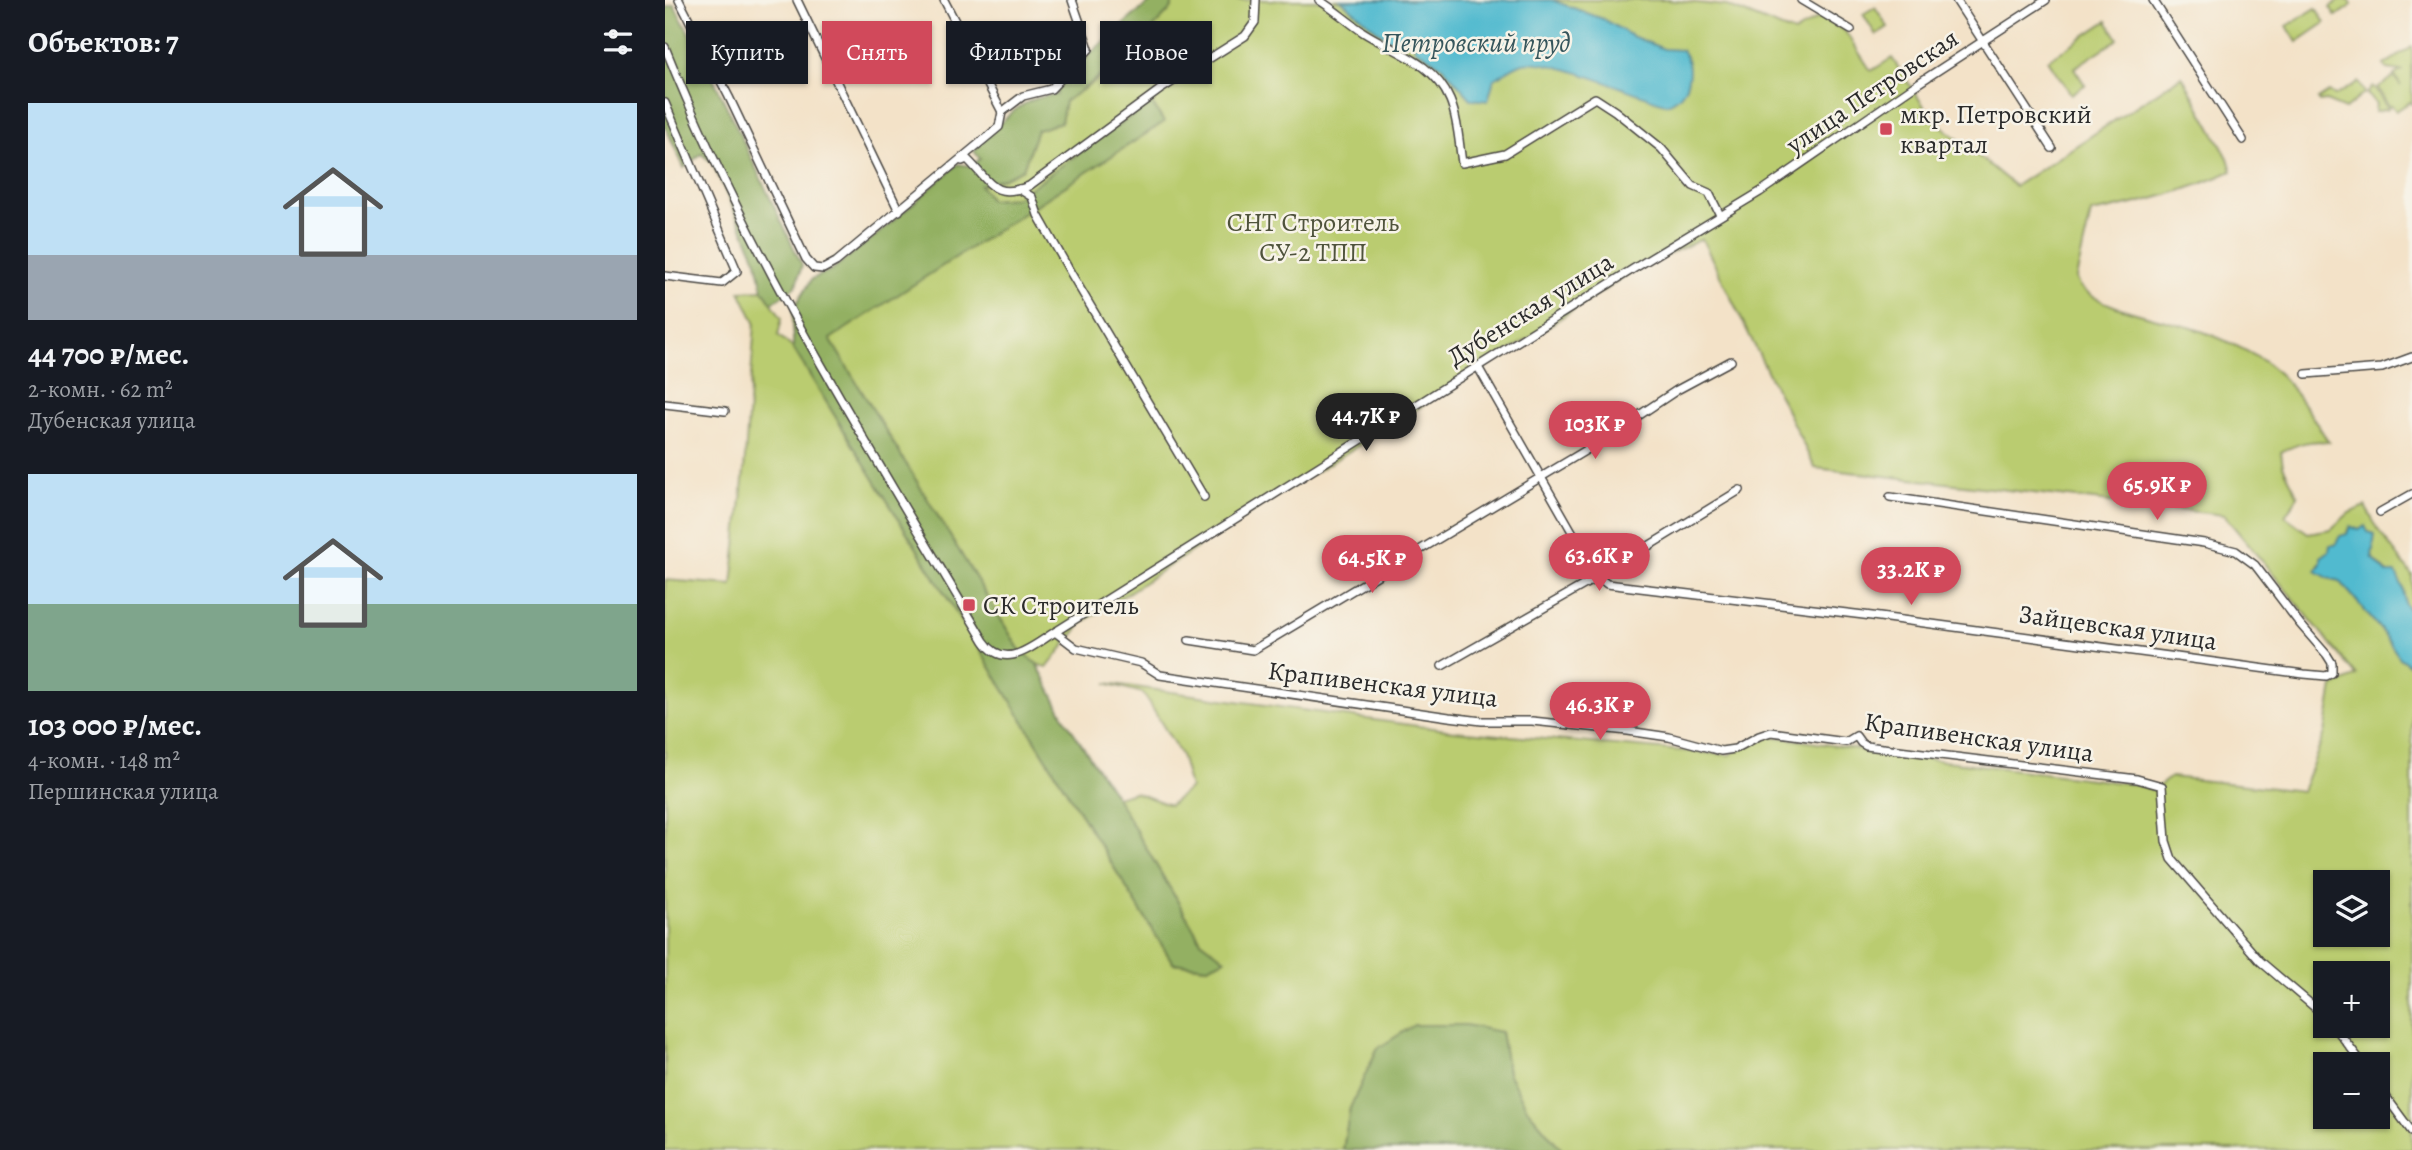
<!DOCTYPE html>
<html lang="ru">
<meta charset="utf-8">
<style>
:root{--surface:#171b24;--page:#20242c;--text:#f1f3f6;--muted:#9ea1a6;--accent:#d1495b}
body{margin:0;font-family:Alegreya,serif;background:var(--page);color:var(--text);height:100vh;display:flex;flex-direction:column;font-size:26px;white-space:nowrap}
*{box-sizing:border-box;margin:0}
p{font-size:23px;color:var(--muted)}
.icon{flex:none;width:38px;height:38px;fill:none;stroke:currentColor;stroke-width:2;stroke-linecap:round;stroke-linejoin:round}
.map{position:relative;flex:1;overflow:hidden}
.sheet{display:flex;flex-direction:column;background:var(--surface);width:665px}
.sheet>*{flex:none}
.banner{position:absolute;left:21px;top:21px;width:665px;height:63px;display:flex;gap:14px}
.controls{position:absolute;left:1648px;top:870px;display:grid;gap:14px}
.controls a{display:grid;place-items:center;width:77px;height:77px;border-radius:0px;background:var(--surface);box-shadow:0 2px 5px #0004;font-size:35px}
.price{position:absolute;translate:-50% -60px;padding:0 16px;border-radius:24px;background:var(--accent);color:#fff;font-size:23px;line-height:46px;filter:drop-shadow(0 2px 4px #0008)}
.price::after{content:'';position:absolute;left:50%;top:42px;width:21px;height:16px;margin-left:-10px;background:inherit;clip-path:polygon(0 0,100% 0,50% 100%)}
.price.active{background:#222;color:#fff}
ul{padding:0;list-style:none}
li{display:grid;align-content:center;gap:14px;height:371px;padding:0 28px}
li span{display:grid;place-items:center;height:217px;border-radius:0px;color:#555}
li>.icon{margin-inline-start:auto}
span .icon{width:126px;height:126px;fill:#fffc;stroke-width:1}
li b{font-size:30px}
h2{display:flex;justify-content:space-between;align-items:center;height:84px;padding:0 28px;font-size:30px}
.pill{padding:0 24px;border-radius:0px;background:var(--surface);box-shadow:0 2px 5px #0004;font-size:24px;line-height:63px}
.pill.active{background:var(--accent);color:#fff}
main{display:flex;flex:1;min-height:0}
.map>svg:first-child{display:block}
</style>
<main>
<section class="sheet">
<h2>Объектов: 7<svg class="icon" aria-label="filters" viewBox="0 0 24 24"><path d="M4 7h16M4 17h16"/><circle cx="9" cy="7" r="2"/><circle cx="15" cy="17" r="2"/></svg></h2>
<ul>
<li><span style="background:linear-gradient(#bfe0f5 70%,#9aa5b1 0)"><svg class="icon" aria-label="home" viewBox="0 0 24 24"><path d="M3 11l9-7 9 7M6 9v11h12V9"/></svg></span><div><b>44 700 ₽/мес.</b><p>2-комн. · 62 m²</p><p>Дубенская улица</p></div></li>
<li><span style="background:linear-gradient(#bfe0f5 60%,#7fa58c 0)"><svg class="icon" aria-label="home" viewBox="0 0 24 24"><path d="M3 11l9-7 9 7M6 9v11h12V9"/></svg></span><div><b>103 000 ₽/мес.</b><p>4-комн. · 148 m²</p><p>Першинская улица</p></div></li>
</ul>
</section>
<div class="map">
<svg width="1747" height="1150" viewBox="0 0 1747 1150">
<rect width="100%" height="100%" fill="#f7f3e8"/>
<filter id="ink" filterUnits="userSpaceOnUse"><feTurbulence type="fractalNoise" baseFrequency=".0143" numOctaves="2"/><feDisplacementMap in="SourceGraphic" scale="14" xChannelSelector="R" yChannelSelector="G"/><feConvolveMatrix kernelMatrix="1 2 1 2 8 2 1 2 1" color-interpolation-filters="sRGB"/></filter>
<filter id="wash" filterUnits="userSpaceOnUse"><feTurbulence type="fractalNoise" baseFrequency=".00686" numOctaves="4" result="noise"/><feDisplacementMap in="SourceGraphic" scale="28" xChannelSelector="R" yChannelSelector="G"/><feGaussianBlur stdDeviation="1.57" result="paint"/><feColorMatrix in="noise" values="0 0 0 0 0 0 0 0 0 0 0 0 0 0 0 0 0 1.4 0 .05"/><feComposite in="paint" operator="in"/></filter>
<g filter="url(#wash)">
<rect width="100%" height="100%" fill="#f3e2c8"/>
<g fill="#bacc6f" stroke="#727c4d" stroke-width="2" fill-rule="evenodd">
<path d="M507,0H1003L1062,6L1129,33L1155,17L1180,31L1206,71L1227,58L1266,117L1350,186L1517,76L1563,158L1567,171C1523,191 1474,204 1426,213L1411,278C1414,304 1500,320 1524,327C1550,335 1600,356 1617,377C1635,396 1649,420 1664,442C1646,439 1632,444 1616,452L1618,466L1633,496L1620,516L1643,533L1666,529L1684,513L1700,506L1714,531L1747,575V608L1744,610L1740,604L1738,588L1707,557L1708,533L1683,529L1682,534L1663,552L1652,568L1663,578L1675,581L1716,630L1735,658L1747,667V1150H897L863,1110L843,1073L836,1032L749,1025L685,1108L678,1150H0V580L67,585L79,471L90,322L75,291L98,290L117,318L113,335L128,348L508,963L542,967L536,941L451,797L469,792L505,805L525,788L516,755L478,693L441,683L789,731L1064,755L1096,737L1105,736L1232,755L1467,784L1488,790L1506,777L1637,791L1660,733L1668,687L1692,676L1559,515L1150,468L1037,239L977,266L788,387L594,507L417,623L382,668L372,664L354,649L164,338L499,122L486,103L351,198L325,200L315,185L341,177L358,169L372,130L396,122L400,101L430,82L507,8ZM1661,882H1713V934H1661ZM1661,973H1713V1026H1661ZM1661,1064H1713V1116H1661Z"/>
<polygon points="1676,0 1684,0 1687,5 1671,16 1665,7"/>
<polygon points="1210,7 1223,27 1211,35 1198,14"/>
<polygon points="1651,8 1660,23 1632,42 1622,26"/>
<polygon points="1442,21 1453,39 1409,68 1420,85 1406,94 1383,60"/>
<polygon points="1747,47 1747,104 1745,102 1731,111 1727,106 1724,107 1712,88 1729,77 1736,86 1729,75 1736,71 1722,69 1719,65"/>
<polygon points="1693,82 1700,93 1680,109 1661,101 1655,102 1653,99 1664,92 1670,96"/>
<polygon points="1708,86 1723,109 1710,112 1711,104 1702,94"/>
</g>
<g fill="#93b062" stroke="#5f6e46" stroke-width="2">
<path d="M488,0H507V8C474,43 441,75 400,101L396,122L372,130L358,169L341,177L315,185L325,200L351,198L486,102L499,122L165,339L354,649L372,664L400,719L451,797L536,941L560,959L543,967L508,963L128,348V309L147,279L168,269L219,229L293,164L306,166L315,159L309,151C332,127 356,94 392,95L391,83C424,56 454,26 488,0Z"/>
<polygon points="9,5 49,80 137,265 131,286 107,303 98,290 92,261 47,162 36,154 19,168 0,126 0,8"/>
<polygon points="749,1025 801,1025 836,1032 843,1073 863,1110 897,1150 678,1150 685,1108 712,1049"/>
</g>
<g fill="#51bacf" stroke="#3e727d" stroke-width="2">
<path d="M676,0H887L938,19L967,36L999,49L1017,50C1030,68 1024,96 1002,104C974,95 882,57 858,63C849,66 838,74 829,79L823,101L806,99L778,67L749,48L751,43L746,39L742,44L722,39Z"/>
<polygon points="1685,526 1694,530 1700,526 1703,532 1710,534 1707,557 1722,573 1731,573 1738,588 1740,604 1744,610 1747,608 1747,667 1735,658 1716,630 1675,581 1663,578 1651,571 1656,563 1656,557 1664,551 1665,545 1670,545 1675,536 1682,534"/>
</g>
</g>
<g filter="url(#ink)">
<g fill="none" stroke-linecap="round" stroke-linejoin="round">
<g stroke="#494643" stroke-width="10">
<g id="minor">
<polyline points="14,0 64,97 141,259 149,268 158,269 171,262 334,127 337,112 358,96 386,89 424,49 407,0"/>
<polyline points="132,0 234,211"/>
<polyline points="279,0 337,112"/>
<path d="M654,0C670,10 683,22 698,32C729,52 769,62 785,100C793,119 794,143 797,163L840,154L930,98L950,111L996,148L1028,186L1044,193L1055,215"/>
<polyline points="1136,0 1186,30"/>
<polyline points="1291,0 1387,148"/>
<polyline points="1488,0 1578,140"/>
<path d="M0,47C84,257 204,447 319,641C340,672 367,646 390,632L968,269L1095,192L1249,86L1381,0"/>
<polyline points="0,103 72,271 57,283 0,276"/>
<path d="M297,161L302,159C325,181 327,200 364,186L496,89L580,36L590,22L591,0"/>
<polyline points="354,189 367,197 373,215 407,275 539,497"/>
<polyline points="813,367 933,577 942,584 1207,616 1639,674 1661,676 1667,673 1667,663 1662,655 1635,624 1590,565 1571,551 1539,543 1225,497"/>
<polyline points="1641,374 1717,368 1747,357"/>
<polyline points="0,404 60,411"/>
<polyline points="1715,512 1747,494"/>
<polyline points="390,632 411,648 476,663 495,675 784,717 817,721 867,721 963,731 1004,737 1056,751 1070,749 1094,736 1106,732 1181,742 1191,736 1196,743 1201,746 1472,779 1497,786 1501,841 1507,859 1595,961 1661,1017"/>
<polyline points="524,640 588,650 928,446 1012,390 1066,361"/>
<polyline points="777,666 933,577 1075,490"/>
<polyline points="1669,1026 1698,1064"/>
<polyline points="1713,1086 1747,1132"/>
</g>
</g>
<use href="#minor" stroke="#fff" stroke-width="7"/>
</g>
</g>
<g fill="#d1495b" stroke="#f7f3e8" stroke-width="2.5">
<rect x="1214" y="122" width="14" height="14" rx="3.5"/>
<rect x="297" y="598" width="14" height="14" rx="3.5"/>
</g>
<g text-anchor="middle" stroke-width="5" stroke-linejoin="round" paint-order="stroke">
<g font-size="26" fill="#2b2b2b" stroke="#f7f3e8">
<text transform="translate(1207 91) rotate(-34)" y="9">улица Петровская</text>
<text transform="translate(865 309) rotate(-32)" y="9">Дубенская улица</text>
<text transform="translate(1453 627) rotate(8)" y="9">Зайцевская улица</text>
<text transform="translate(718 684) rotate(7)" y="9">Крапивенская улица</text>
<text transform="translate(1314 737) rotate(8)" y="9">Крапивенская улица</text>
</g>
<g font-size="26" fill="#2b2b2b" stroke="#f7f3e8" text-anchor="start">
<text x="1235" y="123">мкр. Петровский<tspan x="1235" dy="30">квартал</tspan></text>
<text x="318" y="614">СК Строитель</text>
</g>
<g font-size="26" fill="#4f533c" stroke="#f7f3e8">
<text x="648" y="231">СНТ Строитель<tspan x="648" dy="30">СУ-2 ТПП</tspan></text>
</g>
<g font-size="28" font-style="italic" fill="#36565c" stroke="#f7f3e8">
<text x="811" y="52">Петровский пруд</text>
</g>
</g>
</svg>
<div class="controls">
<a><svg class="icon" aria-label="layers" viewBox="0 0 24 24"><path d="M12 4l9 5-9 5-9-5zM3 14l9 5 9-5"/></svg></a>
<a>+</a>
<a>−</a>
</div>
<b class="price active" style="left:701px;top:453px">44.7K ₽</b>
<b class="price" style="left:930px;top:461px">103K ₽</b>
<b class="price" style="left:1492px;top:522px">65.9K ₽</b>
<b class="price" style="left:934px;top:593px">63.6K ₽</b>
<b class="price" style="left:707px;top:595px">64.5K ₽</b>
<b class="price" style="left:1246px;top:607px">33.2K ₽</b>
<b class="price" style="left:935px;top:742px">46.3K ₽</b>
<div class="banner">
<a class="pill">Купить</a>
<a class="pill active">Снять</a>
<a class="pill">Фильтры</a>
<a class="pill">Новое</a>
</div>
</div>
</main>
